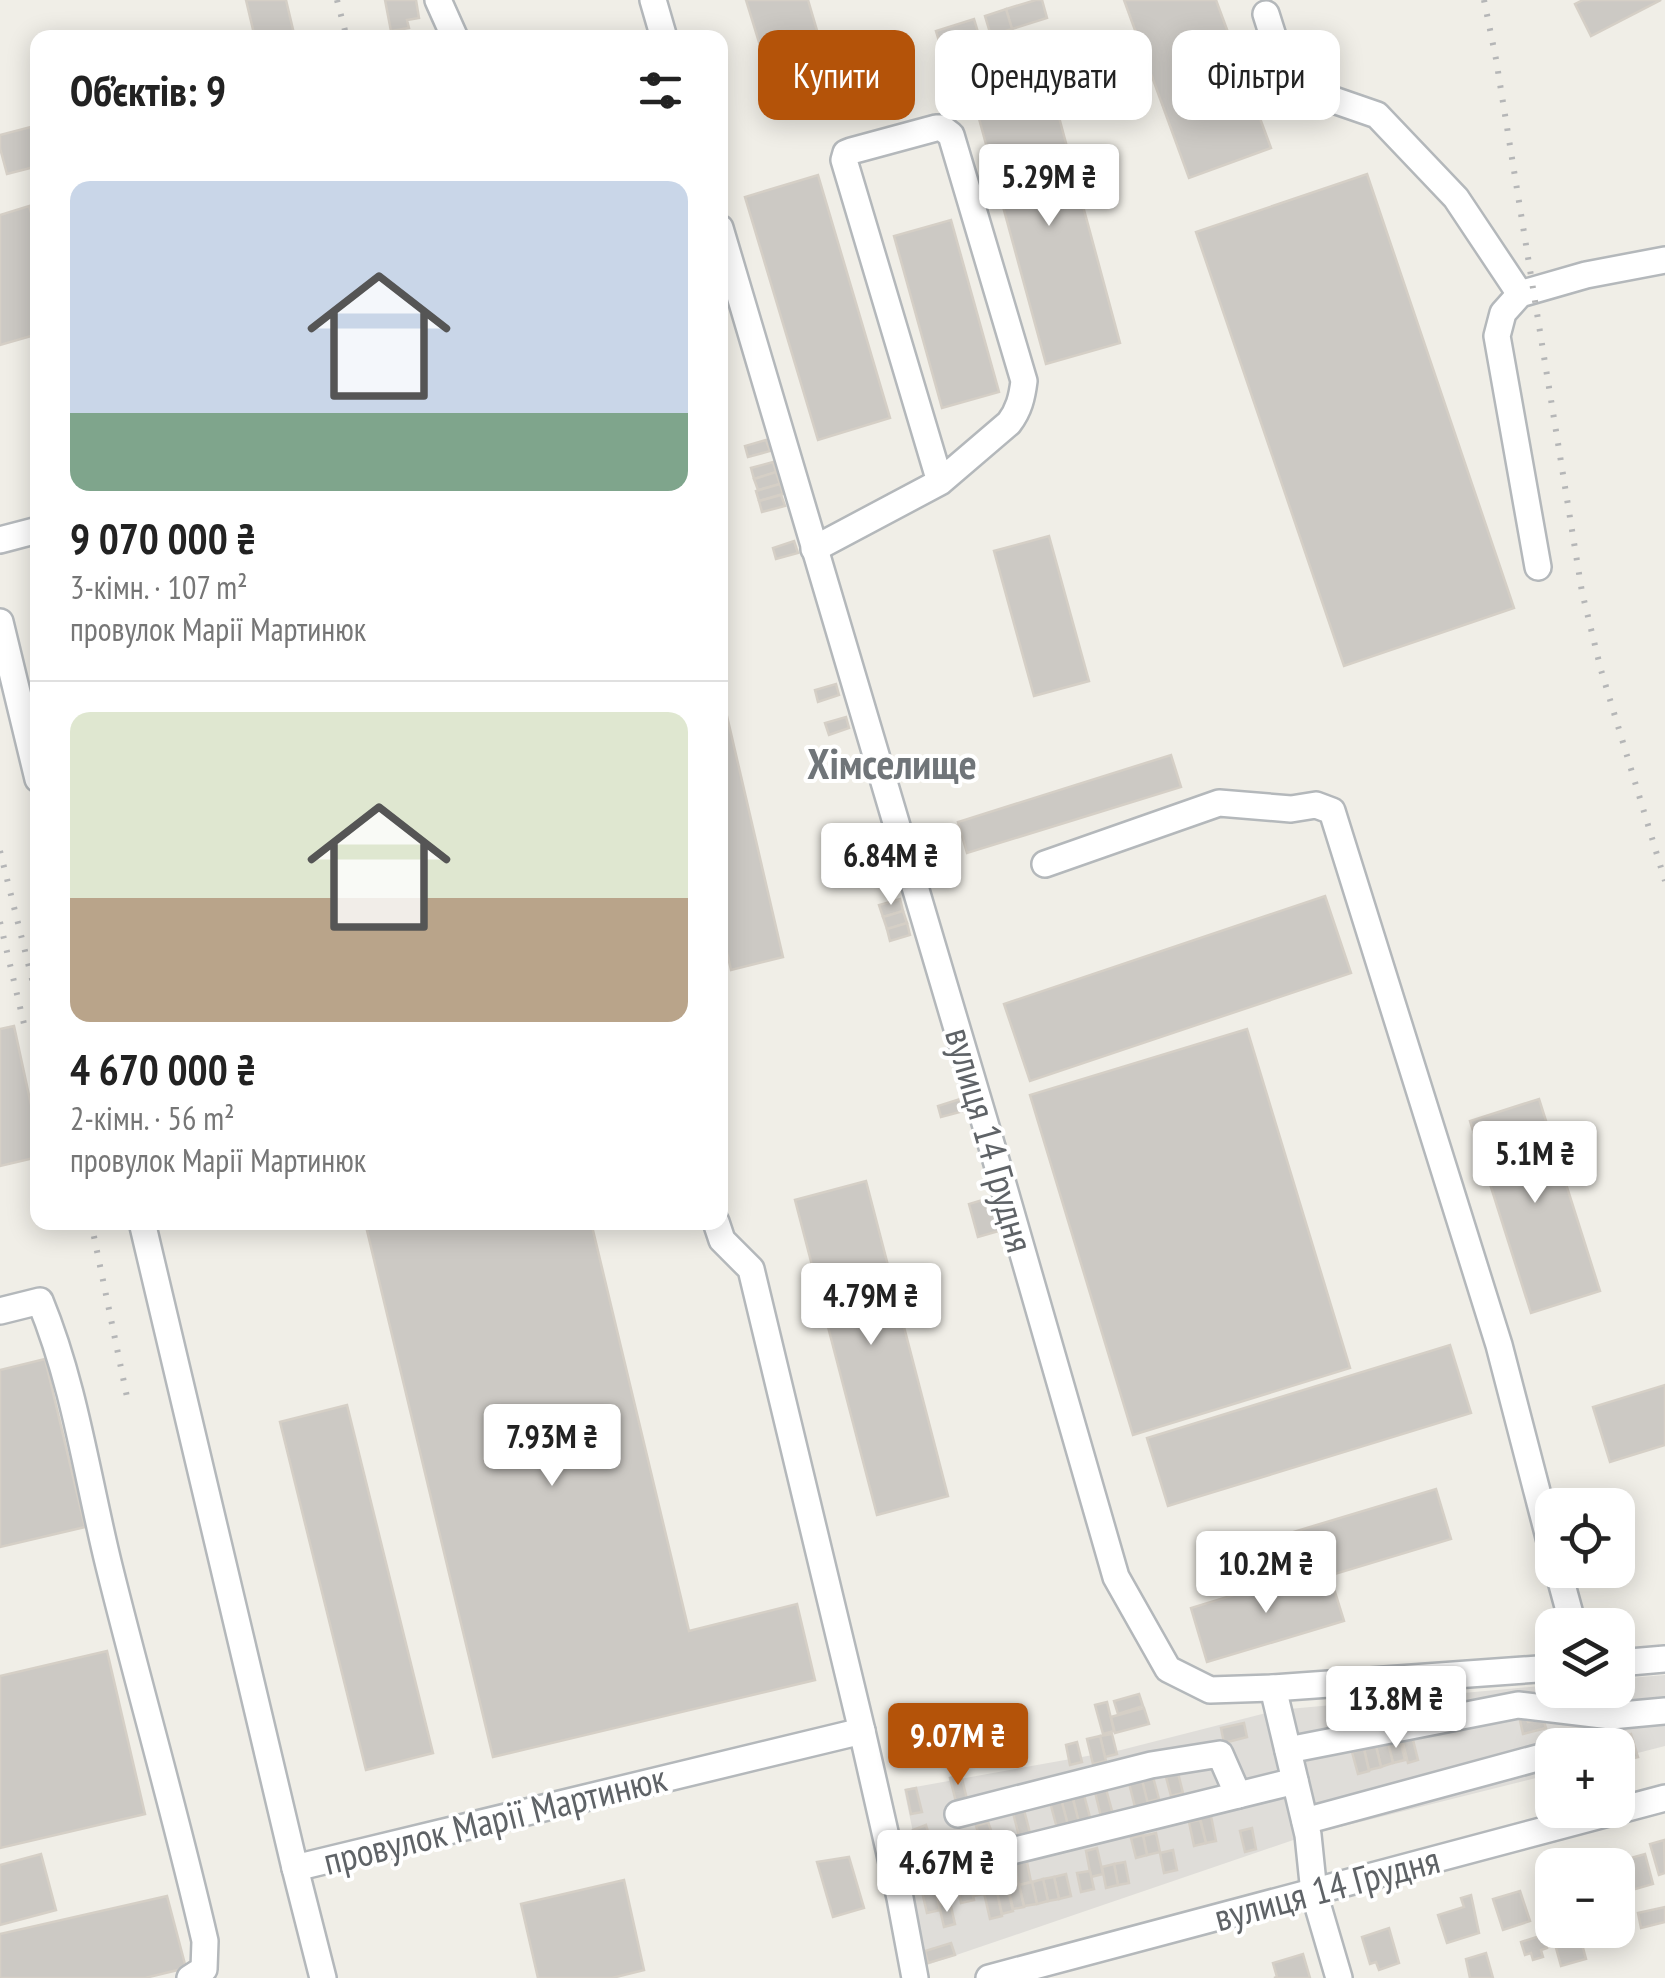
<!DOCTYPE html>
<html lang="uk">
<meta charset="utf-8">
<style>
:root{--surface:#fff;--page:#f6f6f6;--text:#222;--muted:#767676;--line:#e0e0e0;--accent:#b45309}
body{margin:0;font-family:"PT Sans Narrow",sans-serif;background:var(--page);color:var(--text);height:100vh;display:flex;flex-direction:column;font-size:38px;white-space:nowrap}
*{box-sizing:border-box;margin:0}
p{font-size:32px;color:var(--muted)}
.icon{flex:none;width:55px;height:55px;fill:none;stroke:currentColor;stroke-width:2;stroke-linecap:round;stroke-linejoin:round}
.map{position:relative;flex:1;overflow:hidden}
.details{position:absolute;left:30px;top:30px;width:698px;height:1200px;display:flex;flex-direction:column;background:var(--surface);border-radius:20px;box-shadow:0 5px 25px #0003}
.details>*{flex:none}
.guide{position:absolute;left:758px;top:30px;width:758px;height:90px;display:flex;gap:20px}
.controls{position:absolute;left:1535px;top:1488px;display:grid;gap:20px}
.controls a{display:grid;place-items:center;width:100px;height:100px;border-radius:20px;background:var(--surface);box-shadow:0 5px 25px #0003;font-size:50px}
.price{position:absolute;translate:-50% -85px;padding:0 22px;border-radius:10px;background:#fff;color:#222;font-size:32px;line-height:65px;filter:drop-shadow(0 2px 5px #0008)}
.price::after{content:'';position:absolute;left:50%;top:60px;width:30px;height:22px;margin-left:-15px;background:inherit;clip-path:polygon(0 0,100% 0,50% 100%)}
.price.selected{background:var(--accent);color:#fff}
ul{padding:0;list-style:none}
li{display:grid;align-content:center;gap:20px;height:530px;padding:0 40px}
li+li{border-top:2px solid var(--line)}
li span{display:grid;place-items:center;height:310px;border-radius:20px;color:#555}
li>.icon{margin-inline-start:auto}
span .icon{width:180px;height:180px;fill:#fffc;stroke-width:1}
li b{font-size:42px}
h2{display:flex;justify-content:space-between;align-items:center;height:120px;padding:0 40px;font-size:42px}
.pill{padding:0 35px;border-radius:20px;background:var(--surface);box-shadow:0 5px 25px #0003;font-size:35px;line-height:90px}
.pill.selected{background:var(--accent);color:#fff}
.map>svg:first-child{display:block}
</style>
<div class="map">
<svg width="1665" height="1978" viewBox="0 0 1665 1978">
<rect width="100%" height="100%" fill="#f0eee7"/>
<polygon fill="#dfddd9" points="1665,1675 1665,1746 1618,1758 1618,1745 1552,1745 1552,1774 1308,1835 927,1965 910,1892 924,1885 904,1789 1121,1750 1278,1710 1552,1685 1552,1690 1618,1690 1618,1679"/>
<g fill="#ccc9c4" stroke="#d5cfc6" stroke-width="2.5">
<polygon points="246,0 286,0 295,38 255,38"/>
<polygon points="385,0 416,0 419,18 407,20 409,28 391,31"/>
<polygon points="746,0 808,0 826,61 770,78"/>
<polygon points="1036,0 1042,0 1047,18 1012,29 1006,9"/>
<polygon points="1124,0 1216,0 1271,148 1189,178"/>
<polygon points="1583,0 1661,0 1591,36 1575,4"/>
<polygon points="1006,9 1012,29 991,36 985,16"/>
<polygon points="974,19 980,39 942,51 936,31"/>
<polygon points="1053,95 1120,343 1046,364 978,115"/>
<polygon points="38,125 38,166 7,174 0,148 0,135"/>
<polygon points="1367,174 1514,608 1344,666 1196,232"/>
<polygon points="818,175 890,418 818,440 745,197"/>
<polygon points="29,206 38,235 38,334 0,345 0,215"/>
<polygon points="951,220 999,392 942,408 894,236"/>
<polygon points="766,440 770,451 748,457 745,446"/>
<polygon points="773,462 776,472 754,479 751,468"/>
<polygon points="776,472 780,484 758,490 754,479"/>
<polygon points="780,484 783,494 759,501 756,491"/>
<polygon points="781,495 785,506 762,512 759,501"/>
<polygon points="1049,536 1089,681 1034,696 994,551"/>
<polygon points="794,541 798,553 776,559 773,548"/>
<polygon points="836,684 839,695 818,702 815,690"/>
<polygon points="720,686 783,957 731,970 720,922"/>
<polygon points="846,717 849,728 829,735 825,723"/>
<polygon points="1171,755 1181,787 967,853 958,822"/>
<polygon points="1325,896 1351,973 1030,1081 1004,1004"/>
<polygon points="900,899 903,911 883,917 879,905"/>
<polygon points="903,911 907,923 887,929 883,917"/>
<polygon points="907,923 910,935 890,941 887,929"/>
<polygon points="14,1026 38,1137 38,1157 0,1166 0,1029"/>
<polygon points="1247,1029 1350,1368 1133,1435 1030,1095"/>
<polygon points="960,1099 964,1111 941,1117 938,1106"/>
<polygon points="1539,1099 1600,1291 1531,1313 1470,1121"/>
<polygon points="866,1181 948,1496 877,1515 795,1200"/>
<polygon points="989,1198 999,1231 978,1237 969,1204"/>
<polygon points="365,1222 591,1222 689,1631 797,1604 815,1680 493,1757"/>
<polygon points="1450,1345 1471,1413 1168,1506 1147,1438"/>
<polygon points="45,1359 85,1527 0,1547 0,1370"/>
<polygon points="1665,1385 1665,1445 1610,1462 1593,1407"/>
<polygon points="347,1405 433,1753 366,1770 280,1422"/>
<polygon points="1436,1489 1451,1539 1305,1583 1290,1533"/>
<polygon points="1303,1574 1305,1583 1330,1576 1344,1621 1207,1662 1191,1608"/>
<polygon points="107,1651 145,1814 0,1848 0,1676"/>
<polygon points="1139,1694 1143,1706 1118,1714 1114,1701"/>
<polygon points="1107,1702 1114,1731 1103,1734 1095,1705"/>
<polygon points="1144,1708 1149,1724 1115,1733 1111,1717"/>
<polygon points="1390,1708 1392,1720 1367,1724 1365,1711"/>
<polygon points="1526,1715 1528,1722 1543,1718 1546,1728 1523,1734 1519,1716"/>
<polygon points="1244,1723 1247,1737 1224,1743 1221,1728"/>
<polygon points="1411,1732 1418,1760 1408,1763 1401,1735"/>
<polygon points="1112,1734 1117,1754 1105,1757 1100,1736"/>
<polygon points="1631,1734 1638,1757 1622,1761 1616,1738"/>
<polygon points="1100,1736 1106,1761 1093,1764 1087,1739"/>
<polygon points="1400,1740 1405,1760 1393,1763 1388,1743"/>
<polygon points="1077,1742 1082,1762 1070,1765 1066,1745"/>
<polygon points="1388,1743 1393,1763 1381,1767 1376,1746"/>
<polygon points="1376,1746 1381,1767 1369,1770 1364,1749"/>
<polygon points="1364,1749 1369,1771 1358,1774 1352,1752"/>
<polygon points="1178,1773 1183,1793 1171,1796 1166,1777"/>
<polygon points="961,1775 967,1799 956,1802 950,1778"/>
<polygon points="1153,1777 1159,1799 1147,1802 1142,1780"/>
<polygon points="1142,1780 1148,1804 1135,1807 1129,1783"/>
<polygon points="916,1788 922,1812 911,1814 906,1790"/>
<polygon points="1106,1789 1114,1818 1102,1821 1095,1792"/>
<polygon points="1084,1795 1091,1821 1079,1824 1073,1798"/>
<polygon points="1072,1796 1080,1826 1069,1829 1061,1799"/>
<polygon points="1061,1799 1069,1829 1058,1832 1050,1802"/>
<polygon points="1024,1810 1030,1833 1019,1836 1013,1813"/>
<polygon points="1211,1816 1216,1841 1206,1843 1200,1818"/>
<polygon points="1200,1820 1206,1843 1194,1846 1189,1822"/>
<polygon points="988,1822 996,1844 984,1848 976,1826"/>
<polygon points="926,1825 932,1845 919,1849 913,1830"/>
<polygon points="1252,1828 1256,1849 1245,1852 1240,1831"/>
<polygon points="1156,1833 1160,1852 1147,1855 1143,1836"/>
<polygon points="1143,1835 1147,1855 1136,1858 1131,1838"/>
<polygon points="1664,1840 1665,1873 1659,1875 1650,1844"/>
<polygon points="1097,1848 1103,1874 1091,1877 1086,1851"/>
<polygon points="1173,1850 1177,1870 1164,1873 1160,1853"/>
<polygon points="41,1854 56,1910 0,1925 0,1865"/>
<polygon points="1645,1854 1653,1884 1625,1892 1616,1862"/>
<polygon points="849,1857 864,1908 833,1917 817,1862"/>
<polygon points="1027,1862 1031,1882 1019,1885 1014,1864"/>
<polygon points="1125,1862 1129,1883 1118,1885 1114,1864"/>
<polygon points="1114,1864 1118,1885 1106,1888 1102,1867"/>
<polygon points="1003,1866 1008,1890 997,1892 992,1868"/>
<polygon points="992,1868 997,1890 984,1893 979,1871"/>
<polygon points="967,1871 974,1900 961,1903 955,1874"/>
<polygon points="1090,1871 1094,1889 1081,1892 1077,1873"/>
<polygon points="980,1873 984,1894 973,1896 968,1875"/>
<polygon points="1066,1874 1071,1896 1059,1899 1054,1877"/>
<polygon points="1054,1877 1059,1899 1048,1901 1043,1879"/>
<polygon points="1043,1879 1048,1901 1037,1904 1032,1882"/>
<polygon points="624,1880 644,1970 612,1978 538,1978 521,1904"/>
<polygon points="1032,1882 1037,1904 1024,1906 1019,1885"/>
<polygon points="1019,1885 1024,1907 1013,1909 1008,1887"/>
<polygon points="935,1889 940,1910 927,1913 922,1892"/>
<polygon points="997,1890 1002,1916 990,1919 984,1893"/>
<polygon points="1008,1890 1013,1911 1002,1914 997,1892"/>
<polygon points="1520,1891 1530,1921 1503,1930 1493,1899"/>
<polygon points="1471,1895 1479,1933 1447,1943 1438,1915 1464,1907 1461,1898"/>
<polygon points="167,1896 186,1968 145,1978 0,1978 0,1934"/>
<polygon points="950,1902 955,1924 944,1927 939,1905"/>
<polygon points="1665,1907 1665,1922 1641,1928 1638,1913"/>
<polygon points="1389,1928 1399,1963 1379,1970 1376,1962 1370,1964 1362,1937"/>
<polygon points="1543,1935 1547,1948 1541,1950 1543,1957 1533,1960 1531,1953 1525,1955 1521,1942"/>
<polygon points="1580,1937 1586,1959 1561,1966 1555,1944"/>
<polygon points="951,1943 955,1955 928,1963 925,1951"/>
<polygon points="1486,1953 1493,1978 1470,1978 1466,1959"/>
<polygon points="1303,1954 1310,1978 1274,1978 1277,1977 1273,1963"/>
</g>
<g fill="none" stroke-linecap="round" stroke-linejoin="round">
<g stroke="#b4b8bb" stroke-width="30">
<g id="minor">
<polyline points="438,0 455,38"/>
<polyline points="653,0 664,38"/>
<polyline points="1266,14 1291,93 1322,96 1377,115 1456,198 1520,294"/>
<polyline points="720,228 998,1167 1116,1577 1168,1669 1210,1690 1273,1688 1552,1668"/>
<polyline points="0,540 38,530"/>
<path d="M814,549L940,482L1009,423C1019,410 1022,397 1024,381L951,135L942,128H936L851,151L846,153L844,160L940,482"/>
<polyline points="1538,567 1497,336 1503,313 1520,294 1586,275 1665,260"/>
<polyline points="0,622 38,779"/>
<polyline points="1045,864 1219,803 1291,809 1316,805 1332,811 1499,1345 1552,1549"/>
<polyline points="142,1222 295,1868 862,1731 900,1898 915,1978"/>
<polyline points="716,1222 722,1240 751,1269 862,1731"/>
<path d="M0,1311L40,1301C75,1386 87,1477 109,1566C140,1691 176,1815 205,1941L204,1969L190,1978"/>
<polyline points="1558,1570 1573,1625"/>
<polyline points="1618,1663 1665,1659"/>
<polyline points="1273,1688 1308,1835 1314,1893 1339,1978"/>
<polyline points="1288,1750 1518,1705 1611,1716 1665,1711"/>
<polyline points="958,1814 1151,1765 1220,1754 1238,1795"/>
<polyline points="1305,1821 1552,1754"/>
<polyline points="295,1868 323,1978"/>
<polyline points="939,1869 1295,1781"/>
<polyline points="989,1978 1665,1798"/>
</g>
</g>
<use href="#minor" stroke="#fff" stroke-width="25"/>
<g stroke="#b5b6b7" stroke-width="6" stroke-dasharray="2.5 12" stroke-linecap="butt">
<polyline points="337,0 347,38"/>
<polyline points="1484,0 1496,59 1582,592 1601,670 1665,881"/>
<polyline points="0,851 38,1003"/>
<polyline points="0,922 24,1024"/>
<polyline points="91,1222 127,1397"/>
</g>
</g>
<g text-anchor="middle" stroke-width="8" stroke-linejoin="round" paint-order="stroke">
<g font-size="38" fill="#5f6367" stroke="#fff">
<text transform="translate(989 1140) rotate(74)" y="13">вулиця 14 Грудня</text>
<text transform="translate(495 1820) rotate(-14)" y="13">провулок Марії Мартинюк</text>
<text transform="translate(1327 1889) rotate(-15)" y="13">вулиця 14 Грудня</text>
</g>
<g font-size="42" font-weight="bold" fill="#707579" stroke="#fff">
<text x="892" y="779">Хімселище</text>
</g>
</g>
</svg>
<div class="controls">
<a><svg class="icon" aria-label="locate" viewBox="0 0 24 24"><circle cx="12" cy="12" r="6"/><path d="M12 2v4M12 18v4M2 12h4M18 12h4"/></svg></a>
<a><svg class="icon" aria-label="layers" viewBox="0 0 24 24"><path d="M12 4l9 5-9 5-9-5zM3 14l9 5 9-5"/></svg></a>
<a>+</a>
<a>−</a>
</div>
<b class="price" style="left:1049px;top:229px">5.29M ₴</b>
<b class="price" style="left:891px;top:908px">6.84M ₴</b>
<b class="price" style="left:1535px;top:1206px">5.1M ₴</b>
<b class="price" style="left:871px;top:1348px">4.79M ₴</b>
<b class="price" style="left:552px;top:1489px">7.93M ₴</b>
<b class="price" style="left:1266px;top:1616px">10.2M ₴</b>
<b class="price" style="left:1396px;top:1751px">13.8M ₴</b>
<b class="price selected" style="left:958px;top:1788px">9.07M ₴</b>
<b class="price" style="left:947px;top:1915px">4.67M ₴</b>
<div class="guide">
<a class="pill selected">Купити</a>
<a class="pill">Орендувати</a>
<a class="pill">Фільтри</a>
</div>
<section class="details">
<h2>Об’єктів: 9<svg class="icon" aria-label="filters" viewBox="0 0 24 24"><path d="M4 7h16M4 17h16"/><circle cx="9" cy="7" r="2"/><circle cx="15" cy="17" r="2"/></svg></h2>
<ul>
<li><span style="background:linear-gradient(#c9d6e8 75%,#7fa58c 0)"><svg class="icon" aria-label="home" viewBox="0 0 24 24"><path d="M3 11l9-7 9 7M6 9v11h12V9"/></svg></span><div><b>9 070 000 ₴</b><p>3-кімн. · 107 m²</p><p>провулок Марії Мартинюк</p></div></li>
<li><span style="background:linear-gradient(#dfe7d0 60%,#b9a48a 0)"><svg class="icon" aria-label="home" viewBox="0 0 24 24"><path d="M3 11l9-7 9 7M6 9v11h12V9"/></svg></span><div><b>4 670 000 ₴</b><p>2-кімн. · 56 m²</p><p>провулок Марії Мартинюк</p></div></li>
</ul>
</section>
</div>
